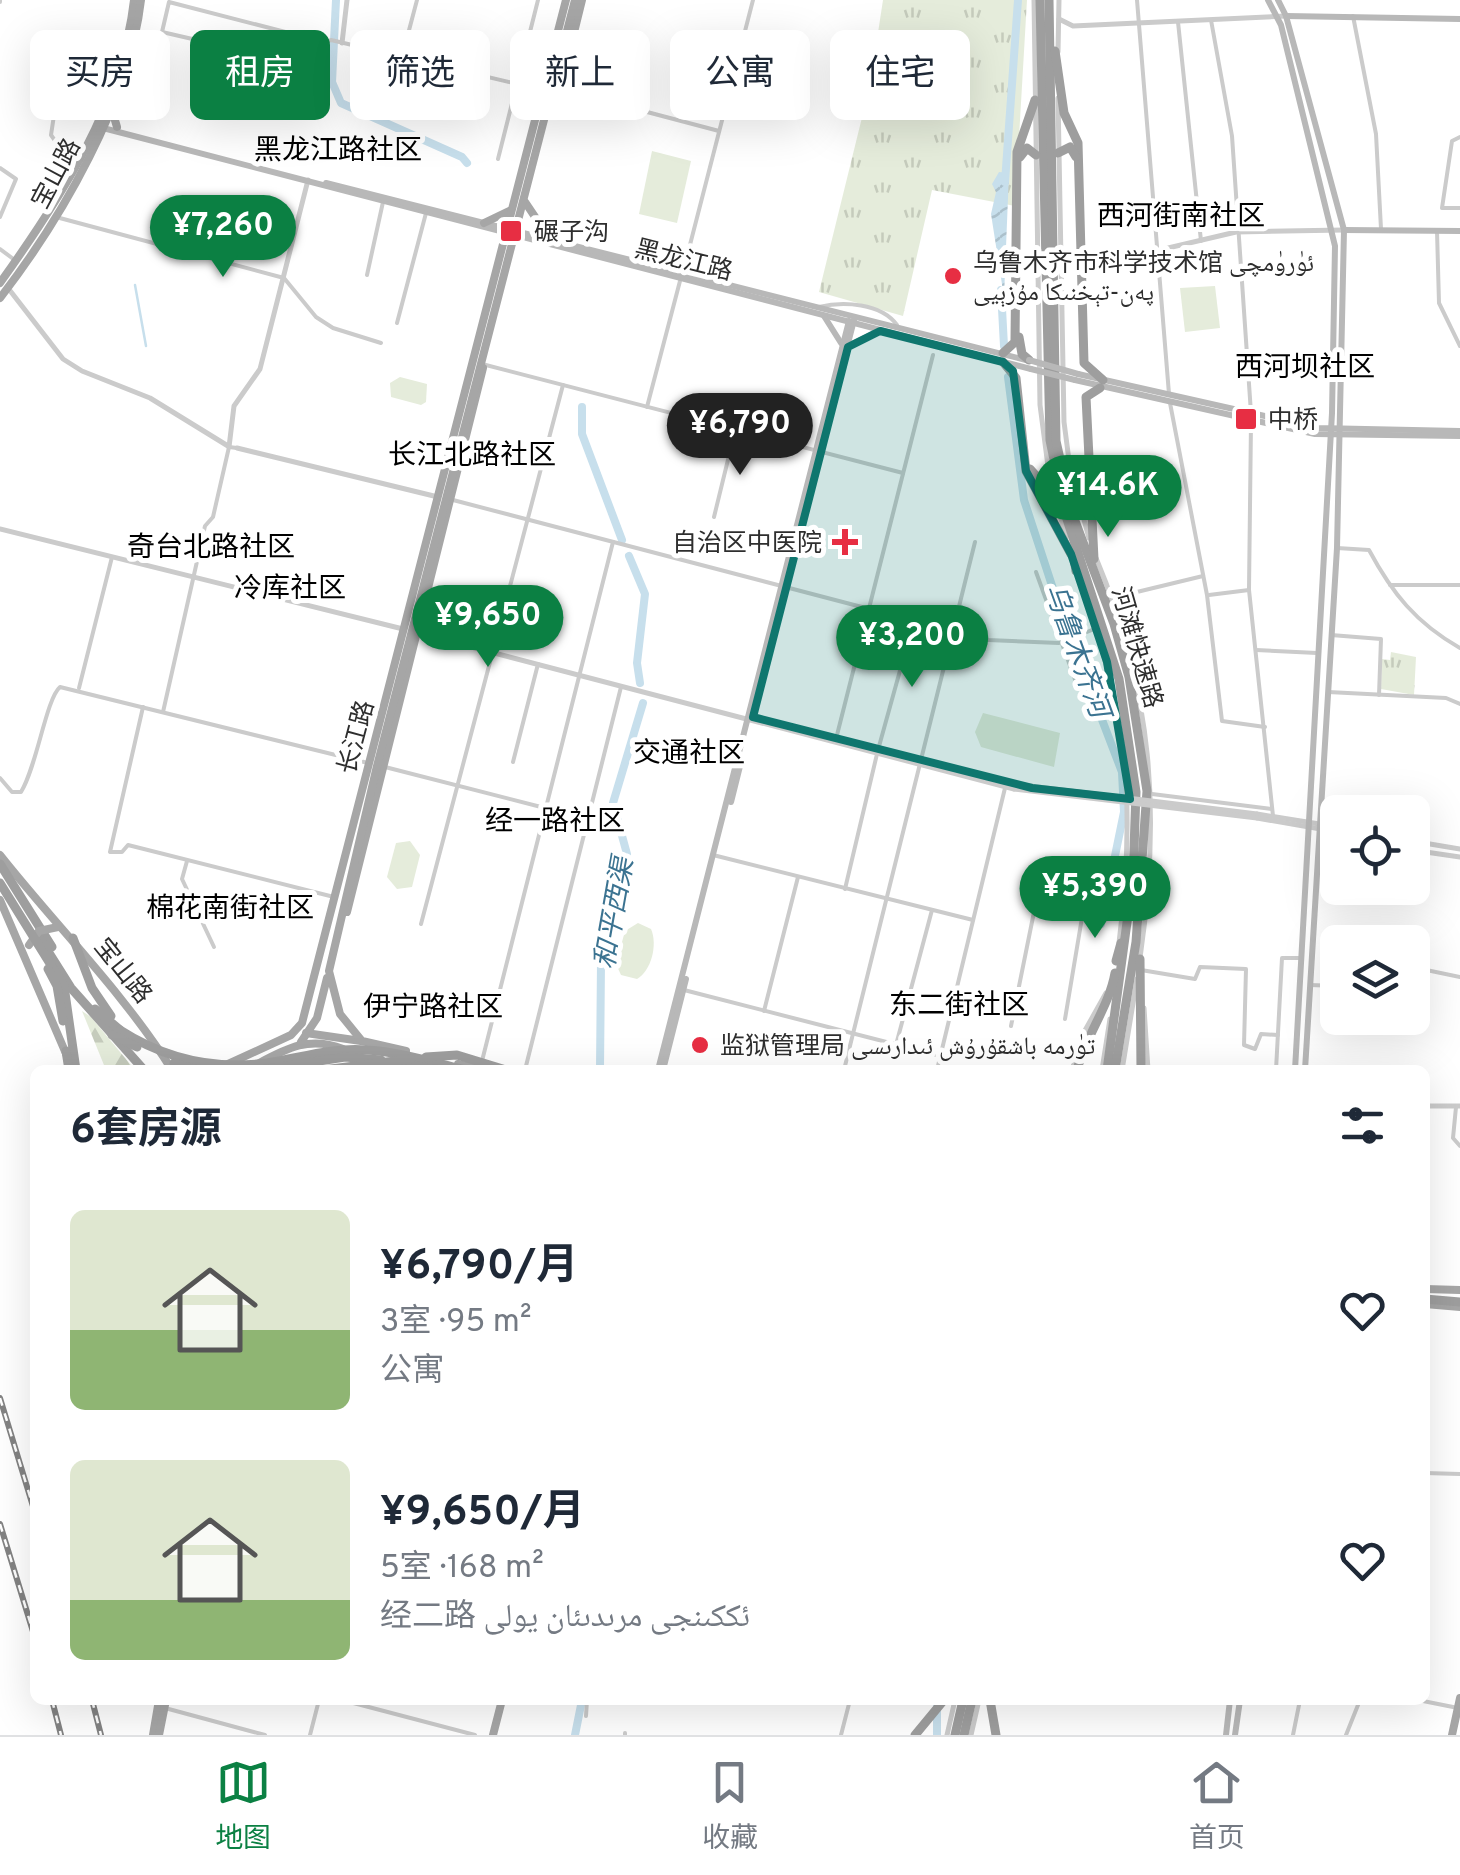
<!DOCTYPE html>
<html lang="zh">
<meta charset="utf-8">
<style>
:root{--surface:#fff;--page:#f2f2f3;--text:#1f2937;--muted:#747a83;--line:#e0e1e3;--accent:#0b8043}
body{margin:0;font-family:Overpass,"Noto Naskh Arabic","Noto Sans SC",sans-serif;background:var(--page);color:var(--text);height:100vh;display:flex;flex-direction:column;font-size:38px;white-space:nowrap}
*{box-sizing:border-box;margin:0}
p{font-size:32px;color:var(--muted)}
.icon{flex:none;width:55px;height:55px;fill:none;stroke:currentColor;stroke-width:2;stroke-linecap:round;stroke-linejoin:round}
.map{position:relative;flex:1;overflow:hidden}
.panel{position:absolute;left:30px;top:1065px;width:1400px;height:640px;display:flex;flex-direction:column;background:var(--surface);border-radius:15px;box-shadow:0 10px 40px #0002}
.panel>*{flex:none}
.top-card{position:absolute;left:30px;top:30px;width:1400px;height:90px;display:flex;gap:20px}
.tools{position:absolute;left:1320px;top:795px;display:grid;gap:20px}
.tools a{display:grid;place-items:center;width:110px;height:110px;border-radius:15px;background:var(--surface);box-shadow:0 10px 40px #0002;font-size:50px}
.price{position:absolute;translate:-50% -85px;padding:0 22px;border-radius:35px;background:var(--accent);color:#fff;font-size:32px;line-height:65px;filter:drop-shadow(0 2px 5px #0008)}
.price::after{content:'';position:absolute;left:50%;top:60px;width:30px;height:22px;margin-left:-15px;background:inherit;clip-path:polygon(0 0,100% 0,50% 100%)}
.price.active{background:#222;color:#fff}
ul{padding:0;list-style:none}
li{display:flex;align-items:center;gap:30px;height:250px;padding:0 40px}
li span{display:grid;place-items:center;flex:none;width:280px;height:200px;border-radius:15px;color:#555}
li>.icon{margin-inline-start:auto}
span .icon{width:120px;height:120px;fill:#fffc;stroke-width:1}
li b{font-size:42px}
h2{display:flex;justify-content:space-between;align-items:center;height:120px;padding:0 40px;font-size:42px}
.pill{padding:0 35px;border-radius:15px;background:var(--surface);box-shadow:0 10px 40px #0002;font-size:35px;line-height:90px}
.pill.active{background:var(--accent);color:#fff}
.dock{display:flex;justify-content:space-around;align-items:center;height:140px;border-top:2px solid var(--line);background:var(--surface);font-size:28px;color:var(--muted)}
.dock a{display:grid;justify-items:center;gap:5px}
.dock .active{color:var(--accent)}
.map>svg:first-child{display:block}
</style>
<div class="map">
<svg width="1460" height="1735" viewBox="0 0 1460 1735">
<defs>
<pattern id="grass-tufts" width="24" height="20" patternUnits="userSpaceOnUse" patternTransform="scale(2.5)"><rect width="24" height="20" fill="#e5ecdb"/><path d="M3 7l-1-3M5 7V3M7 7l1-3M15 17l-1-3M17 17v-4M19 17l1-3" fill="none" stroke="#c5cbbc"/></pattern>
<pattern id="forest-firs" width="22" height="20" patternUnits="userSpaceOnUse" patternTransform="scale(2.5)"><rect width="22" height="20" fill="#e5ecdb"/><path d="M5 1l3.5 6h-7zM16 11l3.5 6h-7z" fill="#c5cbbc"/></pattern>
<pattern id="water-waves" width="16" height="10" patternUnits="userSpaceOnUse" patternTransform="scale(2.5)"><rect width="16" height="10" fill="#c7dfec"/><path d="M0 5q4-4 8 0t8 0" fill="none" stroke="#abc0cb"/></pattern>
</defs>
<rect width="100%" height="100%" fill="#fff"/>
<g fill="url(#grass-tufts)">
<polygon points="883,0 1027,0 1015,206 932,190 903,316 819,292 870,85"/>
<polygon points="1391,652 1416,657 1414,695 1381,689 1382,659 1390,660"/>
</g>
<polygon fill="url(#forest-firs)" points="82,1011 91,1017 135,1070 106,1070"/>
<g fill="#e5ecdb">
<polygon points="652,151 691,161 677,223 639,214"/>
<polygon points="1215,286 1220,328 1185,332 1180,288"/>
<polygon points="400,377 427,384 426,402 421,405 391,397 390,383"/>
<polygon points="983,713 1060,733 1054,767 981,747 975,732"/>
<polygon points="410,841 420,855 412,887 397,889 387,877 396,843"/>
<path d="M638,923L651,929C658,945 651,971 637,979L621,975L616,964L625,931Z"/>
</g>
<polygon fill="url(#water-waves)" points="999,172 1009,173 1004,297 991,214 996,192 992,184"/>
<g fill="none" stroke-linecap="round" stroke-linejoin="round">
<polyline stroke="#c7dfec" stroke-width="2.5" points="135,285 146,346"/>
<g stroke="#c7dfec" stroke-width="8">
<polyline points="336,0 332,82 341,103 462,157 467,163"/>
<polyline points="1005,182 1018,0"/>
<polyline points="1001,290 1004,346"/>
<polyline points="1008,377 1024,500 1060,610 1122,772 1124,812 1101,924"/>
<polyline points="582,407 582,434 622,540"/>
<polyline points="629,556 645,594 637,663 640,683"/>
<polyline points="600,1070 601,962 627,854 613,803 643,703"/>
<polyline points="937,1700 937,1735"/>
<polyline points="575,1735 582,1700"/>
</g>
<g stroke="#cbcbcb" stroke-width="4">
<polyline points="1137,0 1169,394"/>
<polyline points="0,2 0,0"/>
<polyline points="1353,16 1376,134 1381,229"/>
<polyline points="1211,20 1232,136 1251,413"/>
<polyline points="1178,22 1201,241"/>
<polyline points="324,42 169,2 162,32 301,64 308,51 331,40 543,90"/>
<polyline points="65,43 51,135 56,142 84,153"/>
<polyline points="403,53 417,0"/>
<polyline points="560,89 719,131"/>
<polyline points="1460,137 1452,141 1442,208 1460,208"/>
<polyline points="498,159 538,0"/>
<polyline points="0,168 16,179 0,217"/>
<polyline points="56,217 284,278 316,317 333,328 381,343"/>
<polyline points="1437,231 1439,303 1460,346"/>
<polyline points="0,249 16,261"/>
<polyline points="683,272 753,0"/>
<polyline points="367,275 383,202"/>
<path d="M819,307C843,301 881,303 897,325"/>
<polyline points="397,323 426,213"/>
<polyline points="482,364 903,473"/>
<polyline points="1170,403 1207,595 1222,721 1265,727"/>
<polyline points="647,407 680,281"/>
<polyline points="1251,422 1249,590 1273,816"/>
<polyline points="453,500 988,640 1059,643 1097,628"/>
<polyline points="714,517 735,431"/>
<path d="M1337,548L1369,550C1392,593 1416,623 1460,648"/>
<polyline points="1036,572 1076,682"/>
<polyline points="1390,585 1460,585"/>
<polyline points="1209,595 1249,590"/>
<polyline points="1112,598 1203,576"/>
<polyline points="1331,635 1381,639 1379,695"/>
<polyline points="1256,650 1317,653"/>
<polyline points="79,688 112,557"/>
<polyline points="1328,692 1446,698 1460,704"/>
<polyline points="143,707 110,852 122,852 128,845 334,897"/>
<polyline points="163,712 205,526 213,517 229,447 237,448"/>
<polyline points="836,739 933,355"/>
<polyline points="878,750 914,620"/>
<polyline points="513,762 538,664"/>
<polyline points="385,767 545,808"/>
<path d="M0,778L12,792H21C37,766 46,699 60,687L368,763"/>
<polyline points="1152,794 1272,809"/>
<polyline points="713,855 973,920"/>
<polyline points="187,861 182,879 214,947"/>
<polyline points="845,889 877,754"/>
<polyline points="421,924 563,385"/>
<polyline points="1412,967 1460,977"/>
<polyline points="1141,970 1195,979 1200,967 1246,969 1244,1045 1255,1049 1261,1034 1278,1035"/>
<polyline points="1310,985 1338,986"/>
<polyline points="684,990 941,1056"/>
<polyline points="764,1011 798,877"/>
<polyline points="1065,1019 1092,858"/>
<polyline points="1011,1026 1034,912"/>
<polyline points="896,1045 932,910"/>
<polyline points="482,1061 613,542"/>
<polyline points="525,1070 621,687"/>
<polyline points="844,1070 975,542"/>
<polyline points="937,1070 1005,788"/>
<polyline points="1276,1070 1282,958 1300,958"/>
<polyline points="1456,1107 1453,1138 1460,1146"/>
<polyline points="1425,1473 1460,1474"/>
<polyline points="342,1700 475,1735"/>
<polyline points="1418,1700 1458,1708"/>
<polyline points="165,1708 265,1735"/>
<polyline points="586,1716 587,1700"/>
<polyline points="310,1735 319,1700"/>
<polyline points="625,1735 625,1733"/>
<polyline points="841,1735 850,1700"/>
<polyline points="1293,1735 1300,1700"/>
<polyline points="1346,1735 1360,1700"/>
</g>
<g stroke="#cbcbcb" stroke-width="5">
<polyline points="1034,0 1040,405 1049,474 1066,538"/>
<polyline points="1059,19 1073,26 1286,16"/>
<polyline points="342,43 347,0"/>
<polyline points="1058,52 1059,0"/>
<polyline points="1058,98 1064,422 1070,468 1089,538"/>
<polyline points="1083,268 1236,232 1344,230"/>
<polyline points="8,288 63,359 82,371 150,398 228,446"/>
<polyline points="229,447 234,406 260,369 308,180"/>
<polyline points="237,448 438,497"/>
<polyline points="0,529 403,629"/>
<path d="M1096,558C1153,694 1161,814 1140,958"/>
<path d="M1077,572C1127,709 1137,799 1119,943"/>
<polyline points="418,633 1014,789"/>
<polyline points="750,718 792,728"/>
<polyline points="866,747 1013,784"/>
<polyline points="1257,814 1338,827"/>
<polyline points="1257,818 1338,832"/>
<polyline points="1412,841 1460,849"/>
<polyline points="1412,850 1460,857"/>
<polyline points="1144,1008 1148,1070"/>
<polyline points="1072,1070 1083,1034 1106,993"/>
<polyline points="1102,1070 1110,1019"/>
<polyline points="1122,1070 1137,979"/>
<polyline points="1425,1106 1460,1106"/>
<polyline points="947,1735 955,1700"/>
<polyline points="971,1735 979,1700"/>
</g>
<g stroke="#b8b8b8" stroke-width="6">
<polyline points="1268,0 1281,25 1335,246 1332,413 1295,1070"/>
<polyline points="1278,0 1286,16 1344,230 1337,548 1305,1070"/>
<polyline points="1286,16 1460,19"/>
<polyline points="103,128 1031,369"/>
<polyline points="326,183 1026,360"/>
<polyline points="1344,230 1460,231"/>
<polyline points="824,316 841,343"/>
<polyline points="850,345 879,331"/>
<polyline points="1078,374 1318,428 1460,431"/>
<polyline points="1075,380 1315,434 1460,436"/>
<polyline points="775,628 854,320"/>
<polyline points="731,802 740,766"/>
<polyline points="658,1070 849,321"/>
<polyline points="663,1070 686,979"/>
<polyline points="1226,1735 1230,1700"/>
<polyline points="1235,1735 1240,1700"/>
</g>
<g stroke="#a6a6a6" stroke-width="8">
<polyline points="550,103 560,89 582,0"/>
<polyline points="111,107 117,127"/>
<polyline points="525,202 550,239"/>
<polyline points="484,223 509,211"/>
<path d="M0,283C60,199 122,105 134,0"/>
<path d="M0,298C62,218 129,102 141,0"/>
<path d="M0,855C57,927 123,992 172,1070"/>
<polyline points="0,900 67,1056"/>
<polyline points="347,912 483,368"/>
<polyline points="306,1033 361,1041"/>
<polyline points="301,1042 317,1018 327,978"/>
<polyline points="406,1051 362,1041 340,1014 329,971 377,766 575,0"/>
<polyline points="380,1063 404,1070"/>
<polyline points="458,1064 483,1070"/>
<polyline points="215,1070 291,1035 302,1023 566,0"/>
<path d="M246,1070C281,1052 305,1034 343,1049"/>
<polyline points="1425,1289 1460,1290"/>
<polyline points="1425,1304 1460,1307"/>
<polyline points="153,1735 159,1700"/>
<polyline points="159,1735 166,1700"/>
<polyline points="493,1735 502,1700"/>
<polyline points="1452,1735 1460,1698"/>
</g>
<g stroke="#9e9e9e" stroke-width="9">
<polyline points="1040,0 1050,440 1065,513 1119,679 1136,792 1133,878 1107,1070"/>
<polyline points="1049,0 1056,441 1072,513 1114,624 1129,677 1147,791 1136,942 1115,1070"/>
<polyline points="1055,51 1064,113 1078,143 1084,363 1103,380"/>
<polyline points="1058,153 1070,147 1076,157"/>
<polyline points="1020,157 1027,148 1036,155"/>
<polyline points="1019,337 1022,354 1029,360"/>
<polyline points="1003,353 1015,342 1017,152 1035,100"/>
<polyline points="1003,362 1016,378 1026,471 1071,554"/>
<polyline points="1070,468 1079,472 1086,461"/>
<polyline points="1030,469 1038,478 1048,470"/>
<polyline points="1073,551 1076,571"/>
<polyline points="1094,559 1086,397 1100,388"/>
<polyline points="0,864 52,947"/>
<polyline points="37,934 71,988 144,1070"/>
<polyline points="73,938 92,988 111,1016"/>
<polyline points="1140,959 1141,1070"/>
<polyline points="1116,961 1121,943"/>
<polyline points="95,1009 120,1030"/>
<path d="M1077,1070C1086,1035 1109,1007 1115,973"/>
<polyline points="1425,1299 1460,1302"/>
<polyline points="990,1700 996,1735"/>
<polyline points="915,1735 944,1700"/>
<polyline points="955,1735 963,1700"/>
<polyline points="964,1735 972,1700"/>
</g>
<g stroke="#838383" stroke-width="6">
<g id="rail">
<polyline points="0,1398 35,1513"/>
<polyline points="0,1524 35,1638"/>
<polyline points="52,1700 61,1735"/>
<polyline points="92,1700 101,1735"/>
</g>
</g>
<use href="#rail" stroke="#fff" stroke-width="2.5" stroke-dasharray="8" stroke-linecap="butt"/>
<g stroke="#cbcbcb" stroke-width="5">
<polyline points="1013,784 1257,814"/>
<polyline points="1014,789 1257,818"/>
</g>
<g stroke="#b8b8b8" stroke-width="6">
<polyline points="1029,360 1078,374"/>
<polyline points="1031,369 1075,380"/>
</g>
<polyline stroke="#a6a6a6" stroke-width="8" points="29,945 39,931 58,927"/>
<g stroke="#9e9e9e" stroke-width="9">
<polyline points="0,883 64,986 76,1070"/>
<polyline points="48,969 57,986 63,1021"/>
<path d="M120,1030C165,1059 213,1070 267,1063C300,1058 332,1047 367,1050C400,1052 433,1062 465,1070"/>
<polyline points="112,1035 137,1047"/>
<polyline points="66,1051 69,1070"/>
<polyline points="426,1057 457,1055 506,1070"/>
<polyline points="174,1063 198,1070"/>
<polyline points="402,1063 440,1070"/>
<polyline points="260,1070 345,1057 381,1060"/>
<polyline points="323,1070 411,1059"/>
</g>
</g>
<path fill="#0f766e" fill-opacity="0.2" stroke="#0f766e" stroke-width="8" stroke-linejoin="round" d="M880,331L1003,362L1013,371L1026,471L1071,554L1107,662L1130,799L1032,788L753,717L848,347Z"/>
<g fill="#e72e43" stroke="#fff" stroke-width="4">
<rect x="499" y="219" width="24" height="24" rx="5"/>
<circle cx="953" cy="276" r="10"/>
<rect x="1234" y="407" width="24" height="24" rx="5"/>
<path d="M840 527h10v10h10v10h-10v10h-10v-10h-10v-10h10z"/>
<circle cx="700" cy="1045" r="10"/>
</g>
<g text-anchor="middle" stroke-width="10" stroke-linejoin="round" paint-order="stroke">
<g font-size="25" fill="#2e2e2e" stroke="#fff">
<text transform="translate(55 173) rotate(-62)" y="9">宝山路</text>
<text transform="translate(684 259) rotate(14)" y="9">黑龙江路</text>
<text transform="translate(1138 647) rotate(74)" y="9">河滩快速路</text>
<text transform="translate(355 737) rotate(-75)" y="9">长江路</text>
<text transform="translate(124 970) rotate(51)" y="9">宝山路</text>
</g>
<g font-size="25" fill="#2e2e2e" stroke="#fff" text-anchor="start">
<text x="534" y="240">碾子沟</text>
<text x="973" y="271">乌鲁木齐市科学技术馆 ئۈرۈمچى<tspan x="973" dy="29">پەن-تېخنىكا مۇزېيى</tspan></text>
<text x="1268" y="428">中桥</text>
<text x="822" y="551" text-anchor="end">自治区中医院</text>
<text x="720" y="1054">监狱管理局 تۈرمە باشقۇرۇش ئىدارىسى</text>
</g>
<g font-size="28" fill="#000" stroke="#fff">
<text x="338" y="159">黑龙江路社区</text>
<text x="1181" y="225">西河街南社区</text>
<text x="1305" y="376">西河坝社区</text>
<text x="472" y="464">长江北路社区</text>
<text x="211" y="556">奇台北路社区</text>
<text x="290" y="597">冷库社区</text>
<text x="689" y="762">交通社区</text>
<text x="555" y="830">经一路社区</text>
<text x="230" y="917">棉花南街社区</text>
<text x="959" y="1014">东二街社区</text>
<text x="433" y="1016">伊宁路社区</text>
</g>
<g font-size="28" font-style="italic" fill="#3b7391" stroke="#fff">
<text transform="translate(1078 650) rotate(70)" y="10">乌鲁木齐河</text>
<text transform="translate(613 913) rotate(-80)" y="10">和平西渠</text>
</g>
</g>
</svg>
<div class="tools">
<a><svg class="icon" aria-label="locate" viewBox="0 0 24 24"><circle cx="12" cy="12" r="6"/><path d="M12 2v4M12 18v4M2 12h4M18 12h4"/></svg></a>
<a><svg class="icon" aria-label="layers" viewBox="0 0 24 24"><path d="M12 4l9 5-9 5-9-5zM3 14l9 5 9-5"/></svg></a>
</div>
<b class="price" style="left:223px;top:280px">¥7,260</b>
<b class="price active" style="left:740px;top:478px">¥6,790</b>
<b class="price" style="left:1108px;top:540px">¥14.6K</b>
<b class="price" style="left:488px;top:670px">¥9,650</b>
<b class="price" style="left:912px;top:690px">¥3,200</b>
<b class="price" style="left:1095px;top:941px">¥5,390</b>
<div class="top-card">
<a class="pill">买房</a>
<a class="pill active">租房</a>
<a class="pill">筛选</a>
<a class="pill">新上</a>
<a class="pill">公寓</a>
<a class="pill">住宅</a>
</div>
<section class="panel">
<h2>6套房源<svg class="icon" aria-label="filters" viewBox="0 0 24 24"><path d="M4 7h16M4 17h16"/><circle cx="9" cy="7" r="2"/><circle cx="15" cy="17" r="2"/></svg></h2>
<ul>
<li><span style="background:linear-gradient(#dfe7d0 60%,#8fb573 0)"><svg class="icon" aria-label="home" viewBox="0 0 24 24"><path d="M3 11l9-7 9 7M6 9v11h12V9"/></svg></span><div><b>¥6,790/月</b><p>3室 · 95 m²</p><p>公寓</p></div><svg class="icon" aria-label="heart" viewBox="0 0 24 24"><path d="M12 20l-8-8c-3-5 5-10 8-4 3-6 11-1 8 4z"/></svg></li>
<li><span style="background:linear-gradient(#dfe7d0 70%,#8fb573 0)"><svg class="icon" aria-label="home" viewBox="0 0 24 24"><path d="M3 11l9-7 9 7M6 9v11h12V9"/></svg></span><div><b>¥9,650/月</b><p>5室 · 168 m²</p><p>经二路 ئككىنجى مرىدىئان يولى</p></div><svg class="icon" aria-label="heart" viewBox="0 0 24 24"><path d="M12 20l-8-8c-3-5 5-10 8-4 3-6 11-1 8 4z"/></svg></li>
</ul>
</section>
</div>
<nav class="dock">
<a class="active"><svg class="icon" aria-label="map" viewBox="0 0 24 24"><path d="M3 6l6-2 6 2 6-2v14l-6 2-6-2-6 2zM9 4v14M15 6v14"/></svg>地图</a>
<a><svg class="icon" aria-label="saved" viewBox="0 0 24 24"><path d="M7 4h10v16l-5-4-5 4z"/></svg>收藏</a>
<a><svg class="icon" aria-label="home" viewBox="0 0 24 24"><path d="M3 11l9-7 9 7M6 9v11h12V9"/></svg>首页</a>
</nav>
